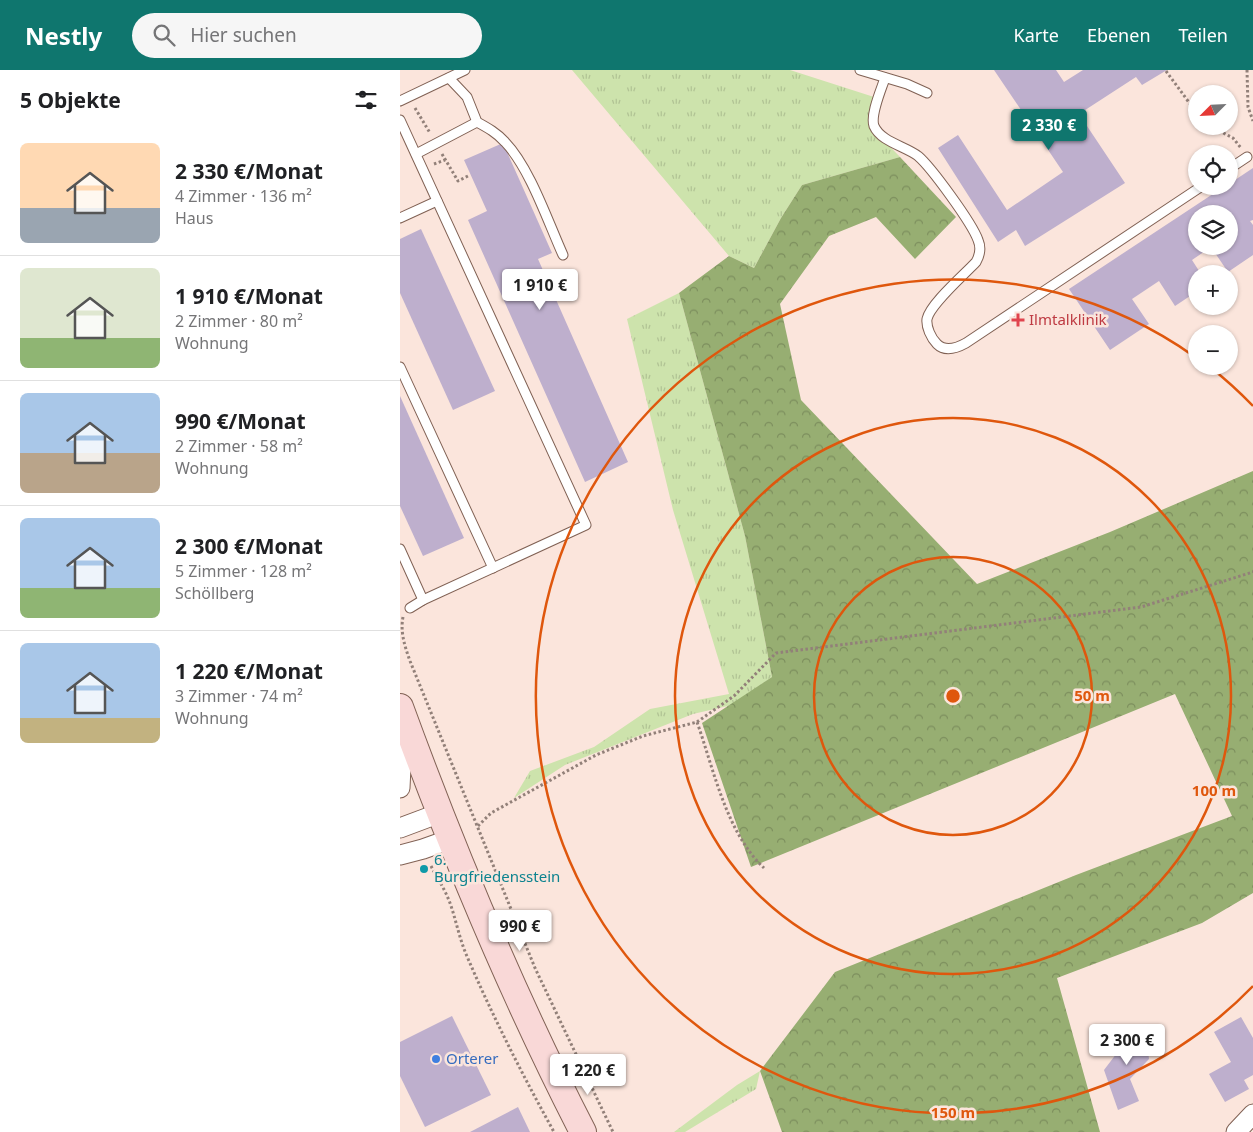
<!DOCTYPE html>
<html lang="de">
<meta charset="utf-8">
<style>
:root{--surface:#fff;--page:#f6f6f6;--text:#202124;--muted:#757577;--line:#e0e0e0;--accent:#0f766e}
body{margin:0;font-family:"Noto Sans",sans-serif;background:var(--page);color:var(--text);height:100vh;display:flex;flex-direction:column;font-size:19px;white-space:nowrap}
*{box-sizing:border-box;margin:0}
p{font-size:16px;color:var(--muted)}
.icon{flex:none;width:28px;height:28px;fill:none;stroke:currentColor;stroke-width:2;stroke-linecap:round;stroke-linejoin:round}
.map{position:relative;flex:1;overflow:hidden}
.details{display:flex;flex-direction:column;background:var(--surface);width:400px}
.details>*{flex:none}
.needle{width:32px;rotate:246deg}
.tools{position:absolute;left:788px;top:15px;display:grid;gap:10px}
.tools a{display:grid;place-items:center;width:50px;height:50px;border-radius:50%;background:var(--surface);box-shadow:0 1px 4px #0004;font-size:25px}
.price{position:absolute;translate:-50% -42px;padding:0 11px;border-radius:5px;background:#fff;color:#222;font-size:16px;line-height:32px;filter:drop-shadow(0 1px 2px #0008)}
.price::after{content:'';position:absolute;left:50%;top:30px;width:15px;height:11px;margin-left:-8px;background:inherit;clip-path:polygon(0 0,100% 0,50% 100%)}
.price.current{background:var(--accent);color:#fff}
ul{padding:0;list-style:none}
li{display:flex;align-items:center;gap:15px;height:125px;padding:0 20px}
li+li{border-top:1px solid var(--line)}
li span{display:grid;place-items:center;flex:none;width:140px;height:100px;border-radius:8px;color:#555}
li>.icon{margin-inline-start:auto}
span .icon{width:60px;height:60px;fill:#fffc;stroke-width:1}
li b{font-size:21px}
h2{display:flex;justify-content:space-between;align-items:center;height:60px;padding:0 20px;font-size:21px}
header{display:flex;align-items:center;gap:30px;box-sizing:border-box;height:70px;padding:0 25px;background:var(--accent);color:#fff}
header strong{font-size:24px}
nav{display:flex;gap:28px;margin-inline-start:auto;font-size:18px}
.search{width:350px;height:45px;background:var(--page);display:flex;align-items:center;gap:12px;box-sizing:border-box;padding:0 18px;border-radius:28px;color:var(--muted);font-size:19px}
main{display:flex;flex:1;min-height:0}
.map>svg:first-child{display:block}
</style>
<header>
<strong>Nestly</strong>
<div class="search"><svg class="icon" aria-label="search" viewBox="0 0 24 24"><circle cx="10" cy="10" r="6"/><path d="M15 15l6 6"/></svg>Hier suchen</div>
<nav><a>Karte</a><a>Ebenen</a><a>Teilen</a></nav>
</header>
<main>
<section class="details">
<h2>5 Objekte<svg class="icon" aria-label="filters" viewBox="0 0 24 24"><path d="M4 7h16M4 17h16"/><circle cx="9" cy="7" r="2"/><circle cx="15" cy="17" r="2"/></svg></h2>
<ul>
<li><span style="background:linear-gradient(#ffd9b3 65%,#9aa5b1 0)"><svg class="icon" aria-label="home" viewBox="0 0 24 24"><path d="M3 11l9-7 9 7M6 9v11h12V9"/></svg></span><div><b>2 330 €/Monat</b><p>4 Zimmer · 136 m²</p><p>Haus</p></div></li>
<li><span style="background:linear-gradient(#dfe7d0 70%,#8fb573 0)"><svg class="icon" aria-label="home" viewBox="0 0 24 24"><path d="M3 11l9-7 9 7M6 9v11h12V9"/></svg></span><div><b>1 910 €/Monat</b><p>2 Zimmer · 80 m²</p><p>Wohnung</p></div></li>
<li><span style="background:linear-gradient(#a9c7e8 60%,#b9a48a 0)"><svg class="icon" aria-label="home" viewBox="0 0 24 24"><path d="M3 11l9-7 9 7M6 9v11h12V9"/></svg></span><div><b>990 €/Monat</b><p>2 Zimmer · 58 m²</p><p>Wohnung</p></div></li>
<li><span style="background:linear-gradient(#a9c7e8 70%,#8fb573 0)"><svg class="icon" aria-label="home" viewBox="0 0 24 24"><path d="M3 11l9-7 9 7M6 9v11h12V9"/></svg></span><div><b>2 300 €/Monat</b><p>5 Zimmer · 128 m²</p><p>Schöllberg</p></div></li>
<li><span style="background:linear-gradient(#a9c7e8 75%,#c2b280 0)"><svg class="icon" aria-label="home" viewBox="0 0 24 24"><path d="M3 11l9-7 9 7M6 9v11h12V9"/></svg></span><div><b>1 220 €/Monat</b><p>3 Zimmer · 74 m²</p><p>Wohnung</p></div></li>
</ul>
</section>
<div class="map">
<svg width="853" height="1062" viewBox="0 0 853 1062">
<defs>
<pattern id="grass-tufts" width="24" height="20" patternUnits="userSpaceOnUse" patternTransform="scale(1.25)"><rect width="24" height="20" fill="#cde3ac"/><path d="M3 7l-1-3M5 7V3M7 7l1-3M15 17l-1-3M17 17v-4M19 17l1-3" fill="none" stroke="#b1c394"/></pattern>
<pattern id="forest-crowns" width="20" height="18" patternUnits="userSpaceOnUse" patternTransform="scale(1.25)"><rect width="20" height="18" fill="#97ae72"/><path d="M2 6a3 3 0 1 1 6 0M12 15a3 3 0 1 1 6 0" fill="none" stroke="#7c8e5d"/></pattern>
</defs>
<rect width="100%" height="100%" fill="#fbe5dc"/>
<g fill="url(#grass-tufts)">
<polygon points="172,0 390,0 474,27 470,56 500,87 402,115 381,148 354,198 329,186"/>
<polygon points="279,223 345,466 372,607 332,635 293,644 165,695 114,728 130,701 194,677 250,639 329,624 273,440 227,249"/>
<polygon points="360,1001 356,1019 285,1062 274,1062 337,1015"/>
</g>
<polygon fill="url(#forest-crowns)" points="500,87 556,147 515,189 476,147 429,166 380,234 401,330 577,514 710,462 853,401 853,823 802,853 657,908 700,1062 382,1062 360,1001 435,902 676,805 832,746 775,624 351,797 302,653 372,607 345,466 279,223 329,186 354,198 381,148 402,115"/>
<g fill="#beafcd" fill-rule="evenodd">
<polygon points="594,0 656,0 664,12 683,0 767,0 742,15 736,7 679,44 725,113 625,176 616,160 598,172 538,78 558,65 607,140 663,102"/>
<polygon points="103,73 152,183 138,189 228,392 185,412 68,150 87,141 64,90"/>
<path d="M853,98V150L850,151L853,155V185L828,202L811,177L792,190L801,204H796V222L775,236L759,211L732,229L749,254L710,280L669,219L825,116H829V114ZM796,144H829V176H796Z"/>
<polygon points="21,159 95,321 53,340 0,223 0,169"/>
<polygon points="0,326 64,468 23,486 0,436"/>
<polygon points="52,946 91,1025 25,1057 0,1006 0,972"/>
<polygon points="841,947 853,968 853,1005 844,1010 849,1019 825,1032 809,1004 831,992 814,962"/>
<polygon points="745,956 749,989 730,1009 739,1031 718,1040 704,1000 723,975 721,960"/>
<polygon points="118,1037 130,1062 70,1062"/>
</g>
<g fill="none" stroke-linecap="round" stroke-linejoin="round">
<g stroke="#806154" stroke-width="11">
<g id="lane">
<polyline points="460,0 507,14 527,23"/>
<path d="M49,8L67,27L77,52C88,58 97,63 105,72C130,98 148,152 163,185"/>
<path d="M485,8C481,20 470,45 474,56C481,72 505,76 518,86C531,97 572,153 578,170C581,177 580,185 576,192C565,204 530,234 527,249C526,257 531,268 537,274C545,282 557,278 566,273L802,116"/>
<polyline points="0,31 65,0"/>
<polyline points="0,50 186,455 23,530 10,538"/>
<polyline points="16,84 77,52"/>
<polyline points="829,99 847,87"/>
<polyline points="0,148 37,131"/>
<polyline points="0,297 93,498"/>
<polyline points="0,479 23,530"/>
</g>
</g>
<g stroke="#806154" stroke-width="21">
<g id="street">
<polyline points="0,718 3,655"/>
<polyline points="0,758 40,743"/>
<polyline points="0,785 23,779 51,769"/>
<polyline points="836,1062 853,1044"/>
</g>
</g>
<g stroke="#806154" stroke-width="28">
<path id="secondary" d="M0,637C53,782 112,924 183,1062"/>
</g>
<g stroke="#928079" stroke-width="3" stroke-dasharray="2.5 2.5" stroke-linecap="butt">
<polyline points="847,0 848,37 853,51"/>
<polyline points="766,1 796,42"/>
<polyline points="15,38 30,63"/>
<polyline points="810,56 833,68 841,78"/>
<polyline points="42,84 58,111 70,105"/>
<polyline points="34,94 45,90"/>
<path d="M3,547C0,562 5,577 10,591L135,898L213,1062"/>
<polyline points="297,652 334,626 376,583 741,537 853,502"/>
<path d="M78,756L91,743L196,685L243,666L297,652C314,700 326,762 364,798"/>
<path d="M31,796C37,808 45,819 50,833C56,850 59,867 66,884C92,945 122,1004 154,1062"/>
</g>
<use href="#lane" stroke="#fff" stroke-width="9"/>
<use href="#street" stroke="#fff" stroke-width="19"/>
<use href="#secondary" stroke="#f9d8d7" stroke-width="26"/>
</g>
<g fill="none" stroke="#df570d" stroke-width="2.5">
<circle cx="553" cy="626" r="139"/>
<circle cx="553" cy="626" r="278"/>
<path d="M853 916A417 417 0 1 1 795 287M810 297A417 417 0 0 1 853 336"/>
</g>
<path fill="#e0444e" stroke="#fbe5dc" stroke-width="2" d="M615.5 242.5h5v5h5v5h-5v5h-5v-5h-5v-5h5z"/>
<circle fill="#0f9aa8" stroke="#fbe5dc" stroke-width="2" cx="24" cy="799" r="5"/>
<circle fill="#3f7fe0" stroke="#fbe5dc" stroke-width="2" cx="36" cy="989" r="5"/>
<g text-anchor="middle" stroke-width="5" stroke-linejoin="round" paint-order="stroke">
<g font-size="15" fill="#be3a42" stroke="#fbe5dc" text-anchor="start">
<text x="629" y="255">Ilmtalklinik</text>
</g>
<g font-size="15" fill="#0d838f" stroke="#fbe5dc" text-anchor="start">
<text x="34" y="795">6.<tspan x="34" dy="17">Burgfriedensstein</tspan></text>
</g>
<g font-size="15" fill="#366cbe" stroke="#fbe5dc" text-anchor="start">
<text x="46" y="994">Orterer</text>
</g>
</g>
<circle cx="553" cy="626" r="8" fill="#df570d" stroke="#fbe5dc" stroke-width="2.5"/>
<g font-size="15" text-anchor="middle" font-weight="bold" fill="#df570d" stroke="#fbe5dc" stroke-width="5" stroke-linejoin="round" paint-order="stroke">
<text x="692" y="631">50 m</text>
<text x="814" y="726">100 m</text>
<text x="553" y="1048">150 m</text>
</g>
</svg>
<div class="tools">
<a><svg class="needle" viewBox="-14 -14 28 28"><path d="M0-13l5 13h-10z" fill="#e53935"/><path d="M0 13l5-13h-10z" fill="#757577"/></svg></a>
<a><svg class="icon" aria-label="locate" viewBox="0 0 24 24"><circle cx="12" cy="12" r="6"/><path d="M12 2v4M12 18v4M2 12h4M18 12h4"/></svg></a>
<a><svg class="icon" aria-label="layers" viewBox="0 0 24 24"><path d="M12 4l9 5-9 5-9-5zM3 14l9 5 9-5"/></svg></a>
<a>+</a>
<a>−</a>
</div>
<b class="price current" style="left:649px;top:81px">2 330 €</b>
<b class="price" style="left:140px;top:241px">1 910 €</b>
<b class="price" style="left:120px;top:882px">990 €</b>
<b class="price" style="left:727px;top:996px">2 300 €</b>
<b class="price" style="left:188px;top:1026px">1 220 €</b>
</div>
</main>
